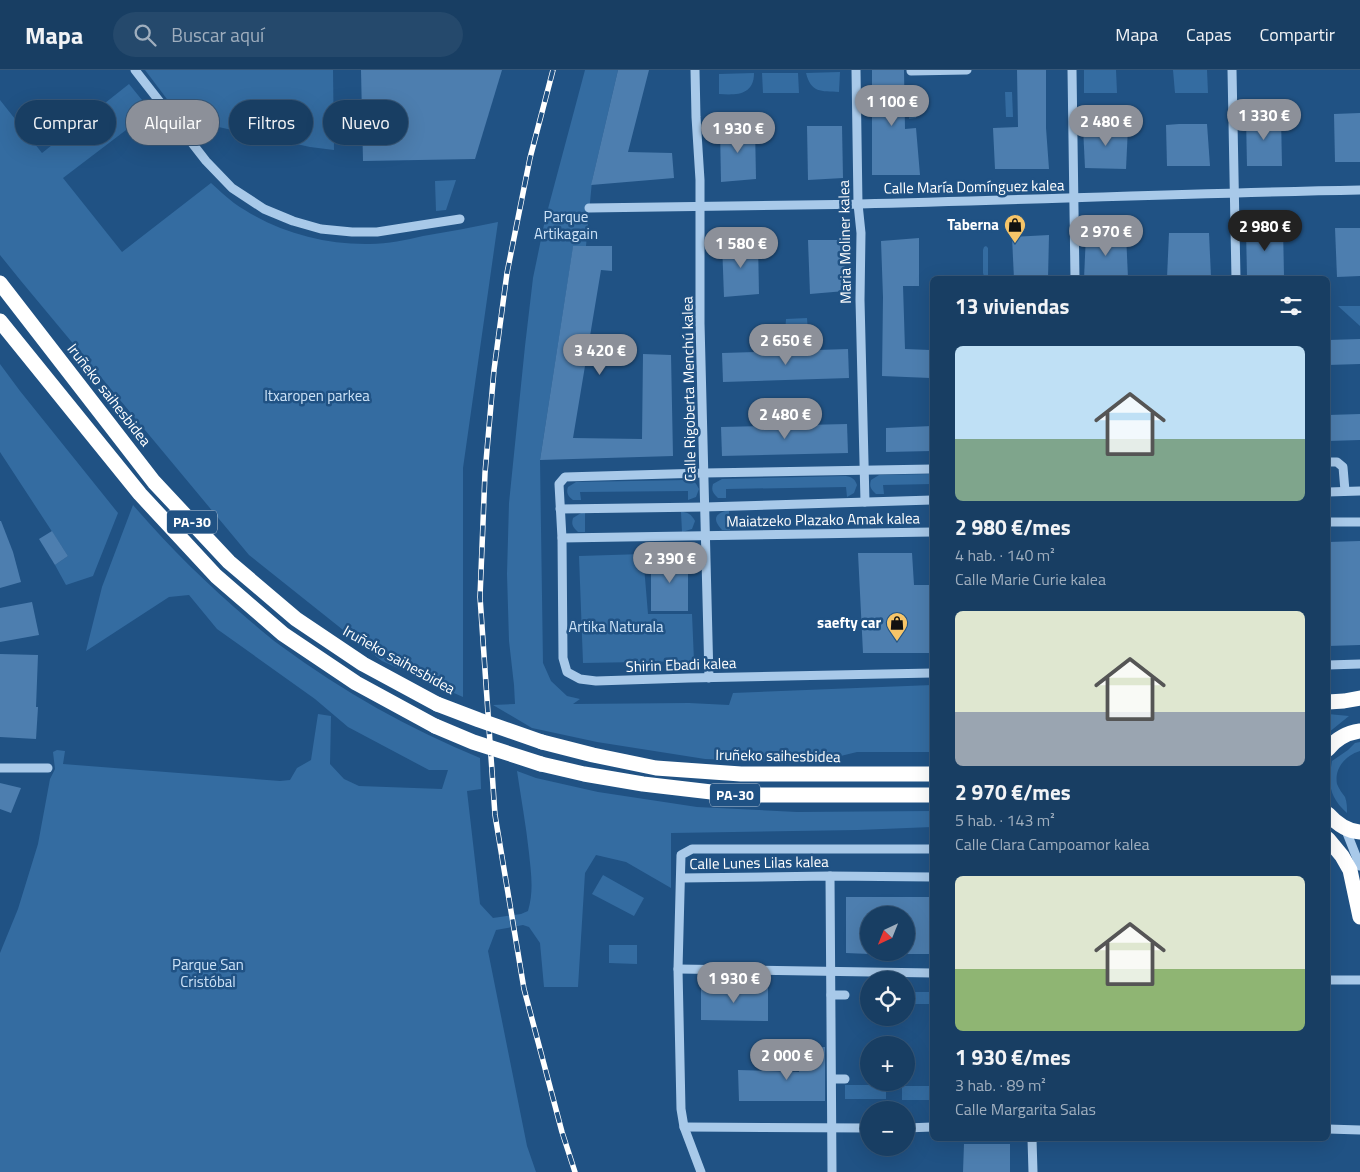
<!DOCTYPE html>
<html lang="es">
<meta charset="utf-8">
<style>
:root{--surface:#183e63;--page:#25496c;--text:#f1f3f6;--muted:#9faebe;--line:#365778;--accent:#8c9099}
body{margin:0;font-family:"Titillium Web",sans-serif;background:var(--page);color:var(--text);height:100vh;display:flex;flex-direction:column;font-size:19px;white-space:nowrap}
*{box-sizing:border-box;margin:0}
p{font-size:16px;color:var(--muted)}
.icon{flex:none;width:28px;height:28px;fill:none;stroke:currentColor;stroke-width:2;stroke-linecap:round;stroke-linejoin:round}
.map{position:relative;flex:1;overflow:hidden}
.side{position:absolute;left:930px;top:206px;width:400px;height:865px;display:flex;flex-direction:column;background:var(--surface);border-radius:8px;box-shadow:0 5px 20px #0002,0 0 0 1px var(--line)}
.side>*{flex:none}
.guide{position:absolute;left:15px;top:30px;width:475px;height:45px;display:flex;gap:10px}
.needle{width:32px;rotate:223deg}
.fabs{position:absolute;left:860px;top:836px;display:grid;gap:10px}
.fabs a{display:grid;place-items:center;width:55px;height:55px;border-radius:50%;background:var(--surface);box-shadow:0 5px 20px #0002,0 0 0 1px var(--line);font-size:25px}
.price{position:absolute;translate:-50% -42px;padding:0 11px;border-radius:18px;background:var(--accent);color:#fff;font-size:16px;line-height:32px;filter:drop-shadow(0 1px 2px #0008)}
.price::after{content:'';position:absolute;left:50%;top:30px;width:15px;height:11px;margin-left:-8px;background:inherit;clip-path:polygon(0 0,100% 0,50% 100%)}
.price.active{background:#222;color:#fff}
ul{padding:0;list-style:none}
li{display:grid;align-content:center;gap:10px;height:265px;padding:0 25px}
li span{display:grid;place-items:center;height:155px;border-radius:8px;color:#555}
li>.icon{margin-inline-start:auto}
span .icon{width:90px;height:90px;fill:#fffc;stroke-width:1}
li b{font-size:21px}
h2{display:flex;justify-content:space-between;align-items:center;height:60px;padding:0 25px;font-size:21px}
.pill{padding:0 18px;border-radius:22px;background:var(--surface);box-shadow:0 5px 20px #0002,0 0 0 1px var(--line);font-size:18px;line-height:45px}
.pill.active{background:var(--accent);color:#fff}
header{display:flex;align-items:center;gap:30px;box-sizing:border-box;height:70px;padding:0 25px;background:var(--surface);border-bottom:1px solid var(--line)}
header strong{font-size:24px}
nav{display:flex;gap:28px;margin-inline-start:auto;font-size:18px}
.search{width:350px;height:45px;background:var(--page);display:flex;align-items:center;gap:12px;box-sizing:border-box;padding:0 18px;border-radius:28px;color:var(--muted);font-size:19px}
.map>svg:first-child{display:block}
</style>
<header>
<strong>Mapa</strong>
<div class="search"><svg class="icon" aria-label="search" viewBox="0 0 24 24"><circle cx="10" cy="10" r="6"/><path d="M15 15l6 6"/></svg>Buscar aquí</div>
<nav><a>Mapa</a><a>Capas</a><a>Compartir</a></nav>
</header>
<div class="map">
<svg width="1360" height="1102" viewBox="0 0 1360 1102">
<rect width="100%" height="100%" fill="#205284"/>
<g fill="#346ca1">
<polygon points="145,0 333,0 334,80 310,77 182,49"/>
<polygon points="585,0 618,0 592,111 586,176 573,177 540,390 543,593 551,611 567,626 580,629 573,634 689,633 729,635 733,623 932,615 932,682 857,682 812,693 705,689 597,672 532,658 493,635 515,634 514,615 509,571 507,504 509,433 525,276 533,208 545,150"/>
<polygon points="1084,0 1116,0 1117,23 1084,23"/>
<polygon points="1173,0 1207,0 1208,23 1175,23"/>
<path d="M840,2L839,22C821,21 811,23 806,3Z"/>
<path d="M754,3C754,26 735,25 719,24V4Z"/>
<polygon points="762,3 798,3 799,23 763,23"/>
<path d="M129,14L151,41L63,108L122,182L211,113C219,120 226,127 234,133C274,161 322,175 370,174C388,174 406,170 423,166C448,162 473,157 498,152L463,398V627L382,591L249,485L21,211L0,185V30L42,83Z"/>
<polygon points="1005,22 1012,22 1013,47 1006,47"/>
<polygon points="909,24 916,24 916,48 909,49"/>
<polygon points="456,110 446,140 436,141 435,111"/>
<polygon points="986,176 988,178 988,206 985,209 983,203 983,180 984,177"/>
<polygon points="1338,236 1360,236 1360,256"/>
<polygon points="807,248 808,261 785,262 786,249"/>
<polygon points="0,294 20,321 118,443 93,506 66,515 55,495 68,486 0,382"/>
<path d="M932,404V414L883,415L884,424H876C871,419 869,417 871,410L879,405Z"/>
<path d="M846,406C852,407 855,409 857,415L854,423L847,427L846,417L726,419V428H718C713,423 711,421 713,414L722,409Z"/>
<path d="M688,410C694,410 696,413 699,419L696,427L688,430V421L580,422L581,430H573C568,426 566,423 568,417L576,412Z"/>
<path d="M133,435C168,476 208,515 249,550C260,559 270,568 281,576C343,622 410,659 480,688L481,719L467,721L480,834L493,848L521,844L528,841C534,821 531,803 529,783C526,755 521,728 517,701L536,708L598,722L697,737L797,742L932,741V757L858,760L671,763V818L626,792L596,785L585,803L578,917H544L540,873L529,857L523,855L496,860L488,881L527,1076L536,1102H0V883L18,839L38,774L50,709L55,699L53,682L57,680L65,681L63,694L280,711L290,710L297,698L311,690L318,644L331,646L330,694L344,709L359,716L442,719L448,700H429L348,657L315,629L217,559L189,525L169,527L86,581L102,517Z"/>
<path d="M725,441H729L730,460H722C714,451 713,445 725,441Z"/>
<path d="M681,442C688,442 691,444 695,451L692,459L682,462Z"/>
<path d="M581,443H585V462H578C573,457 571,455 573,448Z"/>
<polygon points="643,484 648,544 692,544 694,591 583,593 579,486"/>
<polygon points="1328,644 1349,646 1328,663"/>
<path d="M1360,672V681C1346,685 1334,698 1337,714C1339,719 1342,723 1345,727C1347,732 1347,738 1347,743C1329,727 1328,714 1332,691L1348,680L1355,673Z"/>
<polygon points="603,805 644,828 634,846 592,824"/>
<polygon points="609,875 637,875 637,894 609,893"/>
<rect x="906" y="922" width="26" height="12"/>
<rect x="845" y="1015" width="41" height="14"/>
<rect x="902" y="1016" width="30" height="14"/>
</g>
<g fill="#4d7eaf">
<polygon points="361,0 502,0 475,89 363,91"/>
<polygon points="618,0 649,0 628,82 672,83 674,108 591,115"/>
<polygon points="872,0 904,0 905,59 916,58 920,105 872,105"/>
<polygon points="1017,0 1046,0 1046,58 1049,99 995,99 993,58 1018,57"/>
<polygon points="1360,43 1360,92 1335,92 1334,44"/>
<polygon points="1246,47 1281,47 1282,96 1247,96"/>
<polygon points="1179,54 1207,54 1210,96 1167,96 1166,55"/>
<polygon points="807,56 842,56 843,108 808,110"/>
<polygon points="755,57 756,109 721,112 720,58"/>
<polygon points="1083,57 1128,57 1126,99 1085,98"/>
<polygon points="1283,158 1284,205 1247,206 1246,159"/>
<polygon points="1335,158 1360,158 1360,206 1337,207"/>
<polygon points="1169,163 1209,163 1211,207 1167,208"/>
<polygon points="1086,164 1126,164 1128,208 1084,209"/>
<polygon points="1049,165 1048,209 1014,209 1012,167"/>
<polygon points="919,168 919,216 903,216 905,279 930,280 930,308 882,306 883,227 881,171"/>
<polygon points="808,170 844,170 845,221 810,224"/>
<polygon points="722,173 758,173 759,224 724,227"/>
<polygon points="573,176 612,176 612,201 601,200 573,368 642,369 643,284 671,285 673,386 540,390"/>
<polygon points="1360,269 1360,294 1328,295 1328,270"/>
<polygon points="848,279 849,308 723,312 722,283"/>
<polygon points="1360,344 1360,370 1328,371 1328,345"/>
<polygon points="847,354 848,383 722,386 721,357"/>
<polygon points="932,356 932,381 886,382 886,358"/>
<polygon points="0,451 1,451 13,482 21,512 0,518"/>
<polygon points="52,461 68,486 55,495 39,469"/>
<polygon points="1360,471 1360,575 1328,576 1328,472"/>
<polygon points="858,483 912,483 914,515 932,515 932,583 863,583"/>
<rect x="651" y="487" width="37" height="54"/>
<polygon points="32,532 39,565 0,572 0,538"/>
<polygon points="0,584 38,585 36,637 38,637 36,669 0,667"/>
<polygon points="0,713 21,718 11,743 0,739"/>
<polygon points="846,827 932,827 932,884 906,884 906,845 869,845 869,884 846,883"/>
<polygon points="701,917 768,918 768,951 701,950"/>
<polygon points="825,977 825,1031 739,1031 738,1000 799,1002 799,978"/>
<polygon points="964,1074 1010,1074 1010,1102 963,1102"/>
</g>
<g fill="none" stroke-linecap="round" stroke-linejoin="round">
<g stroke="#a8c9e9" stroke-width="9">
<polyline points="135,0 206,91 232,118 264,139 293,151 321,159 352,162 377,162 460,149"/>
<polyline points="695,0 696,47 700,110 700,253 709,608"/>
<polyline points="856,0 858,134 861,163 860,230 865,432"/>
<polyline points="911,0 911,1 967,0"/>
<polyline points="1072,0 1075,209"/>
<polyline points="1232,0 1236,209"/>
<path d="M589,138C680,137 770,136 860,134C1027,130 1193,123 1360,120"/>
<polyline points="1328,392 1337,392 1343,397 1345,421"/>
<polyline points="932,399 704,403 565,407 559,414 562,468 563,588 567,602 580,609 596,611 689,608 932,603"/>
<polyline points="1328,422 1360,421"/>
<polyline points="560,439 705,437 932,430"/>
<polyline points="1328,452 1360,452"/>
<polyline points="562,468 932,462"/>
<polyline points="1328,595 1360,594"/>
<polyline points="0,698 48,698"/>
<polyline points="1345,758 1360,796"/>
<polyline points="830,806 832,1102"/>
<polyline points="681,808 830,806 932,807"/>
<polyline points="678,899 932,903"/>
<polyline points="1328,910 1360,910"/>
<polyline points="831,925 845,925"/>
<polyline points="832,1009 845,1009"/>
<polyline points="684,1057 869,1058"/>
<polyline points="906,1058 932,1057"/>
<polyline points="1328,1059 1360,1060"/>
<polyline points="1032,1069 1033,1102"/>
<polyline points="701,1102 684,1057 681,1039 678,899 681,785 692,779 932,779"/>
</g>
<g stroke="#fff" stroke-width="15">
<polyline points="0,213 154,412 229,492 296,549 363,594 437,634"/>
<polyline points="0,251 140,424 216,506 283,564 356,613 435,656"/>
<polyline points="1328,632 1344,631 1360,628"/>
<polyline points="542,672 593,685 656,698 741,704 932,704"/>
<path d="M1328,679C1336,669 1347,663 1360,661"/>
<polyline points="541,694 584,704 643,714 737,725 932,725"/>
<path d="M1328,744C1336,753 1347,761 1360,762"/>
<polyline points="1328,769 1342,786 1350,800 1360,847"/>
</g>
<g stroke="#fff" stroke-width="5.5">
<polyline id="rail" points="553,0 530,88 507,203 494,300 485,403 480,527 495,745 524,919 562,1062 575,1102"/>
</g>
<use href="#rail" stroke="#205284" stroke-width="4" stroke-dasharray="11" stroke-linecap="butt"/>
<g stroke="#fff" stroke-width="15">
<polyline points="437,634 479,650 542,672"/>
<polyline points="435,656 473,672 541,694"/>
</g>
</g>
<defs>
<g id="shop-pin" transform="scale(1.125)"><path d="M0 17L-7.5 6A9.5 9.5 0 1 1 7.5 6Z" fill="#f6c569" stroke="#205284"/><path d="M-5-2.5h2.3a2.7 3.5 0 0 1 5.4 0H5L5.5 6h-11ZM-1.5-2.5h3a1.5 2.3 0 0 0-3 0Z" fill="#111"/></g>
</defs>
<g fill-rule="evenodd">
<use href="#shop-pin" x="1015" y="155"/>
<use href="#shop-pin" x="897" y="553"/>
</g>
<g text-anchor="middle" stroke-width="5" stroke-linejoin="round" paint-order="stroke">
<g fill="#205284" stroke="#bccbda" stroke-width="1">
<rect x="167" y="440.5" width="50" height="23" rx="4"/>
<rect x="710" y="713.5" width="50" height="23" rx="4"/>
</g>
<g font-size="14" font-weight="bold" fill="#fff">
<text x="192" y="457">PA-30</text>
<text x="735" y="730">PA-30</text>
</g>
<g font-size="15" fill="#fff" stroke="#205284">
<text transform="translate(974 117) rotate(-1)" y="5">Calle María Domínguez kalea</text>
<text transform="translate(845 172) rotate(-91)" y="5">Maria Moliner kalea</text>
<text transform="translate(689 319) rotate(-91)" y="5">Calle Rigoberta Menchú kalea</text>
<text transform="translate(109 325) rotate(52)" y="5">Iruñeko saihesbidea</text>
<text transform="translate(823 450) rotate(-1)" y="5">Maiatzeko Plazako Amak kalea</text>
<text transform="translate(399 590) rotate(29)" y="5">Iruñeko saihesbidea</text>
<text transform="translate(681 595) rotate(-2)" y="5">Shirin Ebadi kalea</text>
<text transform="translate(778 686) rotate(1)" y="5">Iruñeko saihesbidea</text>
<text transform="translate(759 793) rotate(-1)" y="5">Calle Lunes Lilas kalea</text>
</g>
<g font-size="15" fill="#cce2f7" stroke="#205284">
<text x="566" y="152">Parque<tspan x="566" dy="17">Artikagain</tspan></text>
<text x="317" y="331">Itxaropen parkea</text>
<text x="616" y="562">Artika Naturala</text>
<text x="208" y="900">Parque San<tspan x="208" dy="17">Cristóbal</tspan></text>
</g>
<g font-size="15" font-weight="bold" fill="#fff" stroke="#205284" text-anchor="end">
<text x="999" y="160">Taberna</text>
<text x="881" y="558">saefty car</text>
</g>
</g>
</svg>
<div class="fabs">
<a><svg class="needle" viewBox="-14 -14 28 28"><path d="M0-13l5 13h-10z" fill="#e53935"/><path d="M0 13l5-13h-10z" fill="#9faebe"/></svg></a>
<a><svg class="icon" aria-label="locate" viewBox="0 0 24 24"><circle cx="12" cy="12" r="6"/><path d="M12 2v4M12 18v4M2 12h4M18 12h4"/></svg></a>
<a>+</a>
<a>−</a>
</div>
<b class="price" style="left:892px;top:57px">1 100 €</b>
<b class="price" style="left:1264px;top:71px">1 330 €</b>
<b class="price" style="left:1106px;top:77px">2 480 €</b>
<b class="price" style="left:738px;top:84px">1 930 €</b>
<b class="price active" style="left:1265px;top:182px">2 980 €</b>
<b class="price" style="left:1106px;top:187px">2 970 €</b>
<b class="price" style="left:741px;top:199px">1 580 €</b>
<b class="price" style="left:786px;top:296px">2 650 €</b>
<b class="price" style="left:600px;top:306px">3 420 €</b>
<b class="price" style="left:785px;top:370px">2 480 €</b>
<b class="price" style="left:670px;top:514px">2 390 €</b>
<b class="price" style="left:734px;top:934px">1 930 €</b>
<b class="price" style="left:787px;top:1011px">2 000 €</b>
<div class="guide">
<a class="pill">Comprar</a>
<a class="pill active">Alquilar</a>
<a class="pill">Filtros</a>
<a class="pill">Nuevo</a>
</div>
<section class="side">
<h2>13 viviendas<svg class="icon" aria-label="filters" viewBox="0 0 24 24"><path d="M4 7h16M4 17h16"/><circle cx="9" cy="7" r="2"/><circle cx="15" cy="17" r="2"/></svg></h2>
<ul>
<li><span style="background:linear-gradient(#bfe0f5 60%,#7fa58c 0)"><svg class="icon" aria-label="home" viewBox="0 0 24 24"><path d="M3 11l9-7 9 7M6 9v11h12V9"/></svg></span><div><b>2 980 €/mes</b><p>4 hab. · 140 m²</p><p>Calle Marie Curie kalea</p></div></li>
<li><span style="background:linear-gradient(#dfe7d0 65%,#9aa5b1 0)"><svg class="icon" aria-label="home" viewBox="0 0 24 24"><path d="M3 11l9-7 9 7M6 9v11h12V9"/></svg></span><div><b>2 970 €/mes</b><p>5 hab. · 143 m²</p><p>Calle Clara Campoamor kalea</p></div></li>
<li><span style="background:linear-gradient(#dfe7d0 60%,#8fb573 0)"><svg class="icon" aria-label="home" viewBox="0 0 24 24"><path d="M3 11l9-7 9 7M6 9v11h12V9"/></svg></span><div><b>1 930 €/mes</b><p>3 hab. · 89 m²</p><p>Calle Margarita Salas</p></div></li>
</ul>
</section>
</div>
